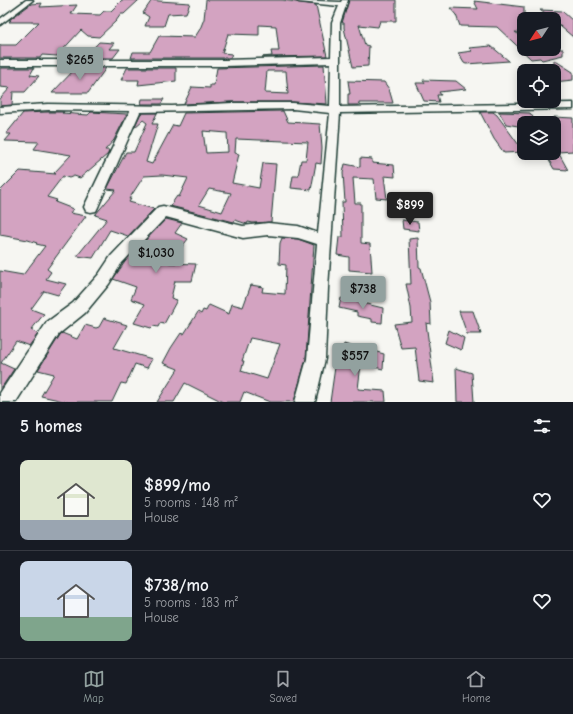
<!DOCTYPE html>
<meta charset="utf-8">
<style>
:root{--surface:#171b24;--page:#242831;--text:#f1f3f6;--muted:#9ea1a6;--line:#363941;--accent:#92a19f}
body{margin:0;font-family:"Comic Neue",sans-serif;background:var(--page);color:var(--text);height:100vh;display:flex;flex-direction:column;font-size:15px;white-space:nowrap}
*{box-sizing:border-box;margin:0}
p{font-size:13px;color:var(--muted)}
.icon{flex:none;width:22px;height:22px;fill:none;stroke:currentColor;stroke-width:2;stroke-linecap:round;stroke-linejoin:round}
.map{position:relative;height:402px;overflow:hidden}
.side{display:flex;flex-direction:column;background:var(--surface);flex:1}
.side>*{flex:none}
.needle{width:26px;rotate:234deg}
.tools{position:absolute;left:517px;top:12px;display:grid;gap:8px}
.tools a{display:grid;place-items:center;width:44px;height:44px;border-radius:8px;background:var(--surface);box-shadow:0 2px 10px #0003;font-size:20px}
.price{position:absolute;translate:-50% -34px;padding:0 9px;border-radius:4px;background:var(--accent);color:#111;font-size:13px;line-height:26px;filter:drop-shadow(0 1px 2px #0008)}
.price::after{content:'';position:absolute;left:50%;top:24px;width:12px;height:9px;margin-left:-6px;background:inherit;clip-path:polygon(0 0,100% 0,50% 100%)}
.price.current{background:#222;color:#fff}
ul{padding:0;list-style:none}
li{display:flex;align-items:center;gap:12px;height:100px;padding:0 20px}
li+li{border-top:1px solid var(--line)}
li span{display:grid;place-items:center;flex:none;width:112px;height:80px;border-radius:8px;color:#555}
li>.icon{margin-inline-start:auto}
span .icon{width:48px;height:48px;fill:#fffc;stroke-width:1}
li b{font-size:17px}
h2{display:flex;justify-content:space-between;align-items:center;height:48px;padding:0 20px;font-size:17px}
.tabs{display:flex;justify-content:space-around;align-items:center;height:56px;border-top:1px solid var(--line);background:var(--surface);font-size:11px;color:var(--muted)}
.tabs a{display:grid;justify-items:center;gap:2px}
.tabs .current{color:var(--accent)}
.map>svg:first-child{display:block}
</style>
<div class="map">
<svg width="573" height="402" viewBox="0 0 573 402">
<rect width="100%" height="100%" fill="#f6f6f2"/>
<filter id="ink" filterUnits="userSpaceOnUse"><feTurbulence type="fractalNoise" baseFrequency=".025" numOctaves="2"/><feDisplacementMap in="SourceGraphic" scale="8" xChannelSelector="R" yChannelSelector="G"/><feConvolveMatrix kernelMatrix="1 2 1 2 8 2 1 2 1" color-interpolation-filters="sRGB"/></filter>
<g filter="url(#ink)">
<g fill="#d3a3c1" stroke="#1f3d34" fill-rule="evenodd">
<polygon points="122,0 139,0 124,14 121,14 116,21 99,37 88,36 81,30 57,56 42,55 40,58 0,58 0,45 16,45 39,22 9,22 11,20 9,20 31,4 42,3 40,7 77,5 71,14 100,15 104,11 111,11"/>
<polygon points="152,0 159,1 190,3 186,13 168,14 164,26 145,26 149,17 143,13"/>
<polygon points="206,0 282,0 316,5 327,56 262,57 272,56 271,51 279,51 276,26 259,25 259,35 228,34 222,53 232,54 230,58 131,58 133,52 150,52 159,36 195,37 200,29 204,19"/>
<polygon points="349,0 396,0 396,21 380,21 378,27 359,25 365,45 369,46 368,66 353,67 344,28 344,23 342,23"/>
<polygon points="474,1 524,7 524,33 515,32 524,38 524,49 563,49 563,55 542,60 540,58 531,59 497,27 460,26 456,15 450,8 478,9"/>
<polygon points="540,10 562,11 573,21 573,37 554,21 554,19 551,19"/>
<polygon points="99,42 114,43 109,49 120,49 113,58 84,58"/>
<polygon points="491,46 509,61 466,64 464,63 458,53 472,51 469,48"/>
<polygon points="554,60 573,72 573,80 554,82"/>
<path d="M324,65L327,104L293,102H232L184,104L192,87L210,88V85H214L217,68ZM267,71H286L288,94L265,93Z"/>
<polygon points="0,68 34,68 30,75 39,76 25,92 13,92 12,105 0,106 0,99 10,88 0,87"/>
<polygon points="76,68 106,68 88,93 52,93"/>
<polygon points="127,68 176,68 176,81 138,85 139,80 121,80"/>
<polygon points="423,80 456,81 466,89 439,92 441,95 437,95 439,102 424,101 416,83 425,83"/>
<polygon points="348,81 384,82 389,89 393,103 359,103 359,105 348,105 348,94 350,94"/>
<polygon points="142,99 164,99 161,104 141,104"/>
<path d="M283,111L288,122L320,124L322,148L321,164L316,163L311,190L291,188L293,176H298L301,160H306L308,142L236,139L235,153L239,154L232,183L259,188L263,163L276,164L271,222L253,223L248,222L247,224L235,220L234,222L170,206L177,196L179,197L188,178L162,175L144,176L129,199H131L129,202L154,209L128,236L110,230L93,258L77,256L107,219L95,215L116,190L107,189L126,152H134L147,123L143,120L134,128L141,113H157L152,124H158L146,162L152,164L173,125L178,126L184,113ZM203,131L227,133L228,152L206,153ZM209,189L231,193L222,212L199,205Z"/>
<polygon points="48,112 64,112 62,113 88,115 91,112 127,114 114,140 105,150 109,150 108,154 80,178 74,176 69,178 63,176 47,197 57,200 55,202 73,209 70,213 86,216 47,269 51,272 46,279 66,284 58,295 44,291 31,309 44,314 31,330 38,334 29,346 16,341 1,363 14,369 0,390 0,271 23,275 45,246 36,244 37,243 28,240 0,235 0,191 20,171 56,174 54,173 71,155 34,149 39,142 5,141 11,134 6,134 23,113"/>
<polygon points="480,112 493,112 497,115 524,152 504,153 494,139"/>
<polygon points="499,112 530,113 537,123 524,123 524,127 506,124"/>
<polygon points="554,117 573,118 573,151 558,152 568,170 554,169 547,157 554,158"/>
<polygon points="360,158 372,159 372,163 394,165 395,177 384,176 387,199 376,198 374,179 353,178 355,203 361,203 361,243 370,244 372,272 349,270 349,257 337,255 339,237 343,237 342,202 345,202 343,173 345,164 360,167"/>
<polygon points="166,219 182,223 175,233 188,239 169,263 196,264 192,281 175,281 171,298 177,300 164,324 160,323 158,327 153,326 151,328 134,323 145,304 131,299 136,287 113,279 127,259"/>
<polygon points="402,220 418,222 419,231 403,229"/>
<path d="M282,238L298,239L314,245L306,359L294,402H270L244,392L240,402H223L185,383L174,402H157L178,369L163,363L171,348L181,333L184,334L198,312L201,314L203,310L206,311L209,305L229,314L232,304L243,307L251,285L263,287L262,292L285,294L286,265L279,264L280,243ZM250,338L280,344L267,379L241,371L244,361H242Z"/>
<polygon points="418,238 419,267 421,268 430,302 431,324 426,323 434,383 419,381 415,347 401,348 394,324 412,322 411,308 406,284 411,284 409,239"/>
<polygon points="341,298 383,308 382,323 372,322 372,319 357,316 357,312 339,308"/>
<polygon points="459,311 473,311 481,334 467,334"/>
<polygon points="104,318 127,325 114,348 152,359 147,368 135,364 126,384 121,383 112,402 68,402 41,396 54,374 38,370 60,335 62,333 77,339 85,325 96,328 99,327"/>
<polygon points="449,330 464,338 461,350 445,343"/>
<polygon points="344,344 373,353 373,351 384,354 383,369 361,364 358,389 385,391 386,402 330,402 336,360 340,361"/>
<polygon points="456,368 472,373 474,402 457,402"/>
</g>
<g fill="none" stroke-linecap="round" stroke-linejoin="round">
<g stroke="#1f3d34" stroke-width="3">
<g id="minor">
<polygon points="26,0 33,0 0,25 0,19"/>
<polygon points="296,0 341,2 342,0 348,0 340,23 340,107 573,103 573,109 340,113 328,288 325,359 315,402 295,402 307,359 317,244 298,238 268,235 243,238 166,217 121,264 109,284 85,313 59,334 16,402 0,402 0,393 47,322 73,303 99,274 111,256 158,207 163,206 243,226 268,223 298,226 318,233 330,113 293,109 140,112 98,207 96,211 91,212 86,211 84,207 130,111 48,110 0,113 0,107 48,104 172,106 232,103 293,103 330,106 331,63 224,66 0,66 0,60 224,60 331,57 332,23 339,6 299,2"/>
</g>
</g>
<use href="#minor" fill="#f6f6f2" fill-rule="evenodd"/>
</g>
</g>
</svg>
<div class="tools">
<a><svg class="needle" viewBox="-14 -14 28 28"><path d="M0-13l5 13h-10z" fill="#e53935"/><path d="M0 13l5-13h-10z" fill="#9ea1a6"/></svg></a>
<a><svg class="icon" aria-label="locate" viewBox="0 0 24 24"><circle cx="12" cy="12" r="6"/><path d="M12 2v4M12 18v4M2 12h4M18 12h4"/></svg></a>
<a><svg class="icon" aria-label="layers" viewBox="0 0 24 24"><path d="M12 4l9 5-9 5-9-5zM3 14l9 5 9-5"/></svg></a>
</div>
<b class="price" style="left:80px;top:81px">$265</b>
<b class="price current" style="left:410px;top:226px">$899</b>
<b class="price" style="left:156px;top:274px">$1,030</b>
<b class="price" style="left:363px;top:310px">$738</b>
<b class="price" style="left:355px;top:377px">$557</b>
</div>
<section class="side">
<h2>5 homes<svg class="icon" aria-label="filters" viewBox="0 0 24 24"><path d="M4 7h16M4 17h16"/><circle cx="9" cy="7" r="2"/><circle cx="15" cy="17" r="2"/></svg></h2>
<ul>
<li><span style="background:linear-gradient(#dfe7d0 75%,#9aa5b1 0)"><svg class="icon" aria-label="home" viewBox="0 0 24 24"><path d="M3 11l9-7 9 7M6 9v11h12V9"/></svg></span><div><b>$899/mo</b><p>5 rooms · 148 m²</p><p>House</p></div><svg class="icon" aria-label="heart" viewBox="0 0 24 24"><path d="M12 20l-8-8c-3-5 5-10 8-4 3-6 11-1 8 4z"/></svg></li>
<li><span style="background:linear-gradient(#c9d6e8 70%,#7fa58c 0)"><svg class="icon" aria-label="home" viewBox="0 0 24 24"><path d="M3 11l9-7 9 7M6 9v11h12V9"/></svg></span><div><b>$738/mo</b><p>5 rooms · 183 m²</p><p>House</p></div><svg class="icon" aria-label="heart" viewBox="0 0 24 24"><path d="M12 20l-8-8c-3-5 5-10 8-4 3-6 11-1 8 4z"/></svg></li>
</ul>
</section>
<nav class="tabs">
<a class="current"><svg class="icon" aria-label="map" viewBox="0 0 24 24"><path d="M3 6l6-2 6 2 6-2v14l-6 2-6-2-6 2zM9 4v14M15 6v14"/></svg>Map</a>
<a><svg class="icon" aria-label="saved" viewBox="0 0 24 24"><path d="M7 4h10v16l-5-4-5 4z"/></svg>Saved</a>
<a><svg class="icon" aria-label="home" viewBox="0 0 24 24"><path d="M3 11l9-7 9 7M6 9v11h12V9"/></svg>Home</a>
</nav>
